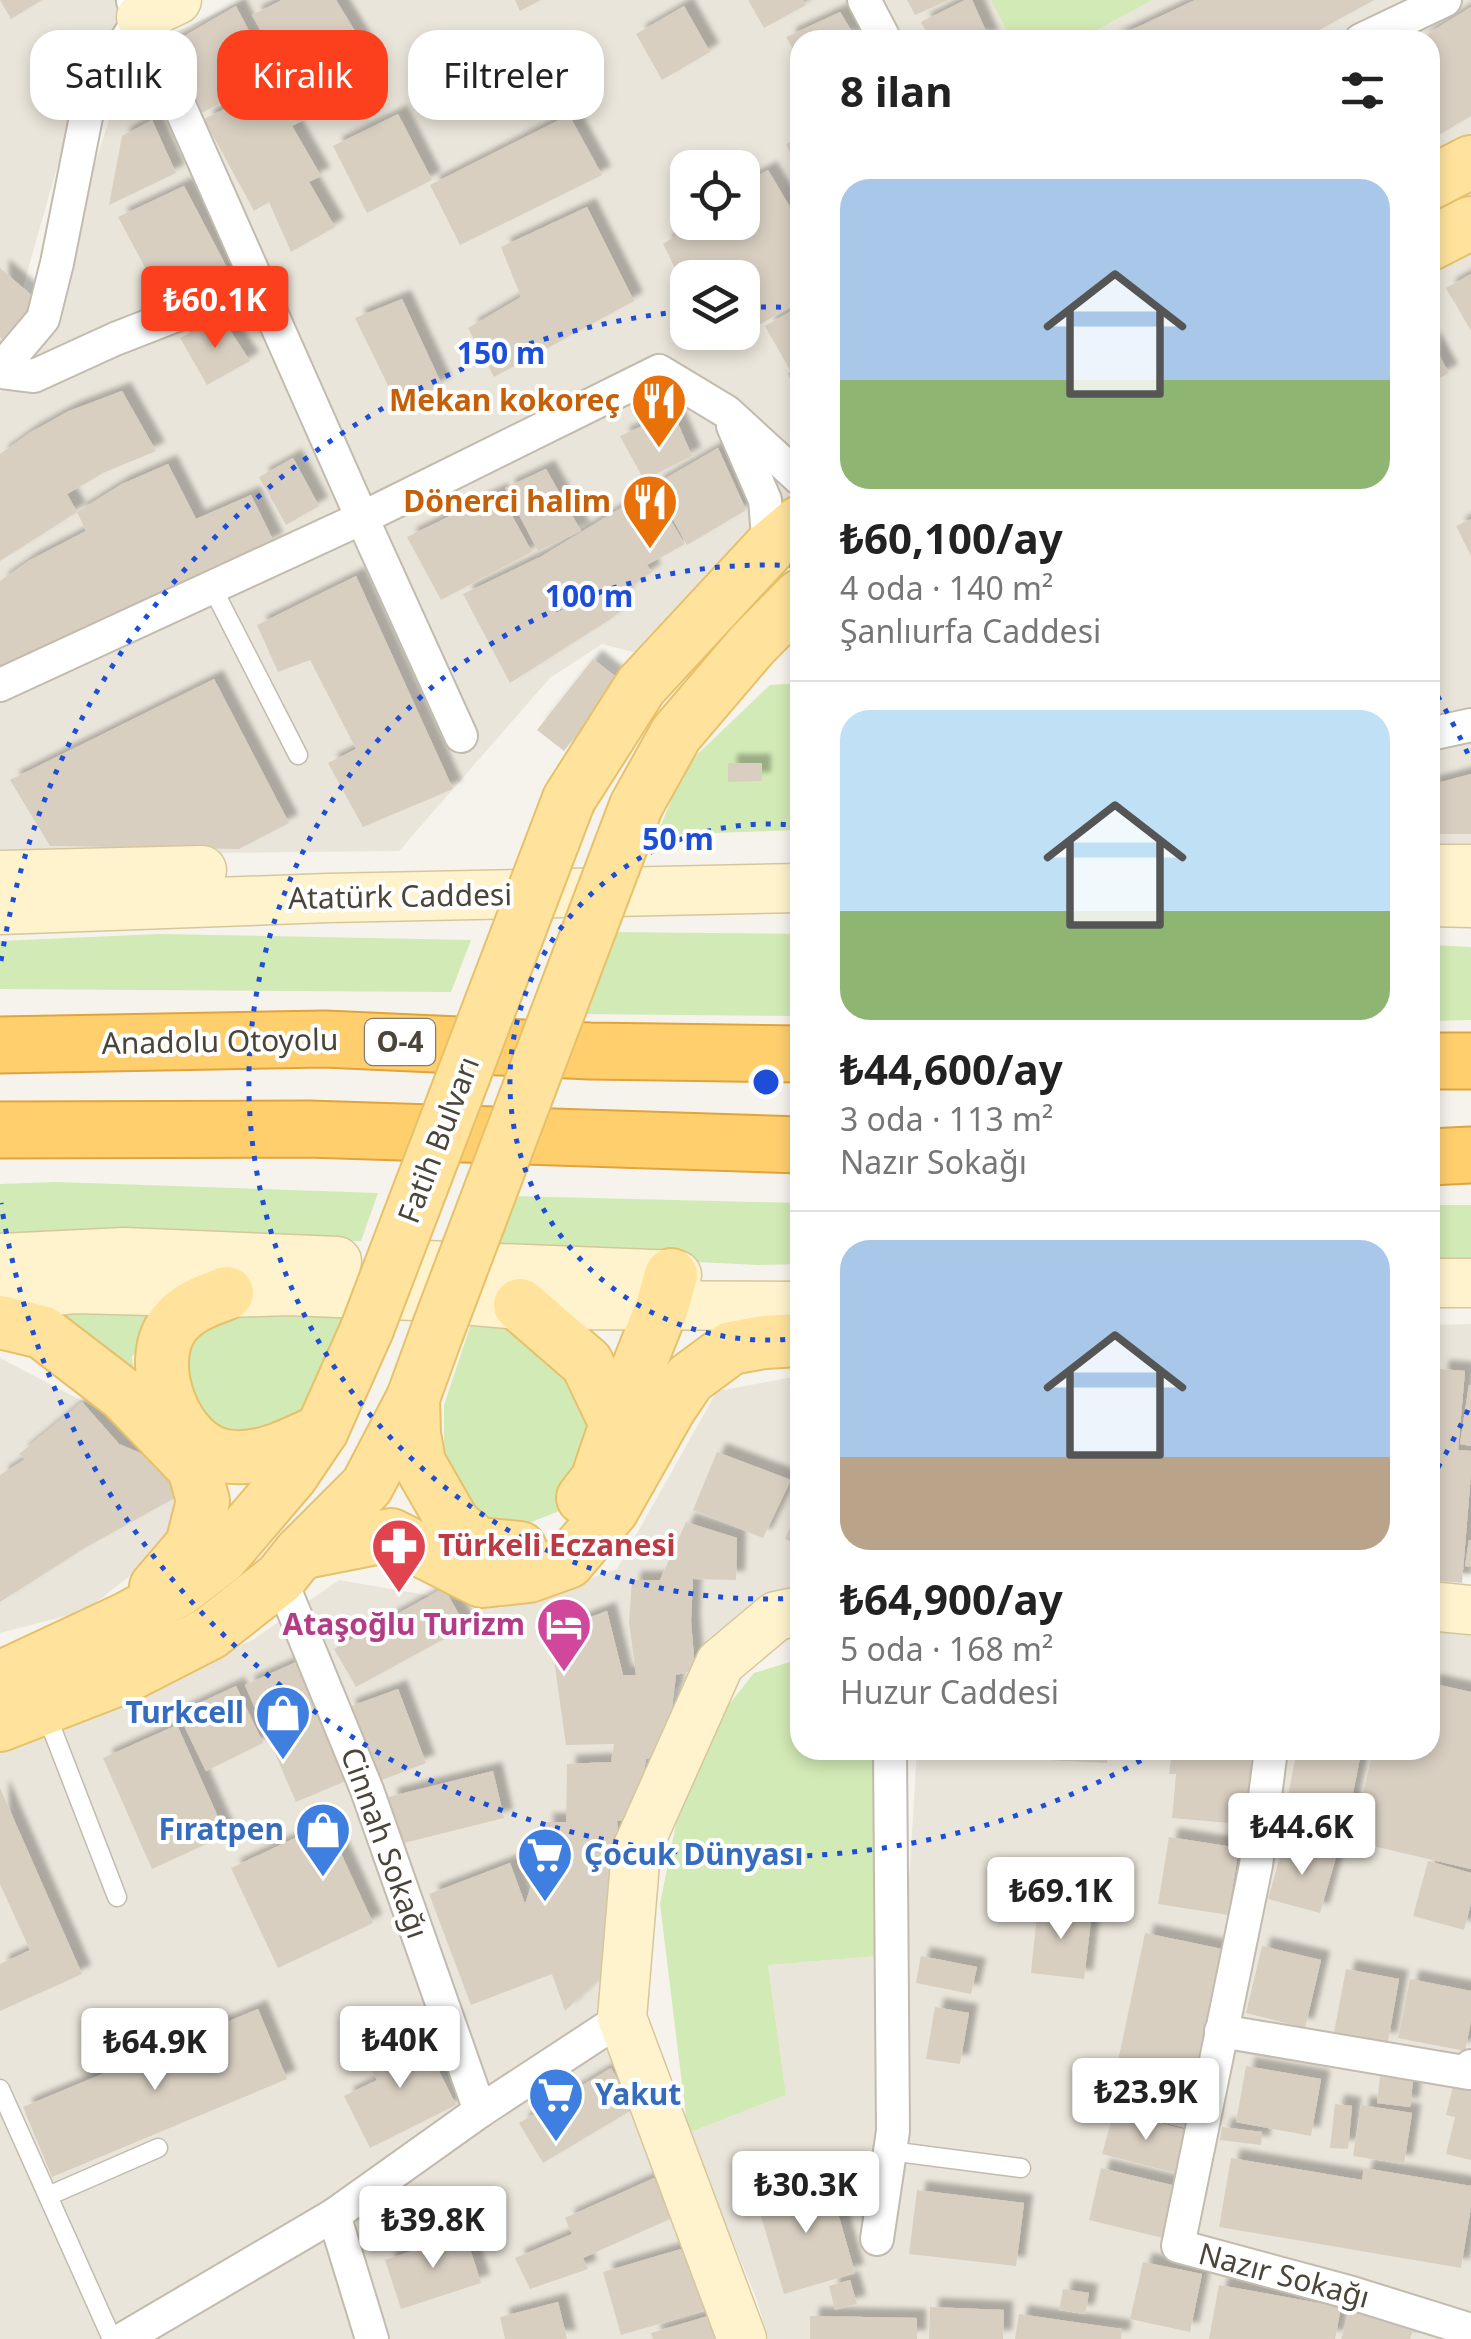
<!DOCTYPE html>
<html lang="tr">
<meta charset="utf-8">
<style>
:root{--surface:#fff;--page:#f2f2f2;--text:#222;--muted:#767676;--line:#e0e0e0;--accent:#fc3f1d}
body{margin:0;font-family:"Noto Sans",sans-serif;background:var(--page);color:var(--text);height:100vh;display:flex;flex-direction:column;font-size:38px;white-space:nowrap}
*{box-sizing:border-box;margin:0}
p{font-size:32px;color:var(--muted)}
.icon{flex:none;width:55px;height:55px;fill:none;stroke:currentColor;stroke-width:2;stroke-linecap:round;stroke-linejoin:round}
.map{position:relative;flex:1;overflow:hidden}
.drawer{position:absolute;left:790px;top:30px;width:650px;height:1730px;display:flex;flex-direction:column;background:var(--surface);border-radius:30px;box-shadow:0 5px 15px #0003}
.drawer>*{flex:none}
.hud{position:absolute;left:30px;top:30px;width:610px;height:90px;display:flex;gap:20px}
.buttons{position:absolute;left:670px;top:150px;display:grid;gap:20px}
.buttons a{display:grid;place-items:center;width:90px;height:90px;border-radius:20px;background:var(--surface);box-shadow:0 5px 15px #0003;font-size:50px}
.price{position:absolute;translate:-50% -85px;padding:0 22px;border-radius:10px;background:#fff;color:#222;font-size:32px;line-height:65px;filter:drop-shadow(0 2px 5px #0008)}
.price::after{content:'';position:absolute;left:50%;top:60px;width:30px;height:22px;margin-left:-15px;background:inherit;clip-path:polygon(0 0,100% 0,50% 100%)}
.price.active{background:var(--accent);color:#fff}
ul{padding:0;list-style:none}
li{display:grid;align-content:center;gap:20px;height:530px;padding:0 50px}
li+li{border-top:2px solid var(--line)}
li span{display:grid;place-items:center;height:310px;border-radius:30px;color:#555}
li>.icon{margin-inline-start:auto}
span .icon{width:180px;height:180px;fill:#fffc;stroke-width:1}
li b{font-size:42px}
h2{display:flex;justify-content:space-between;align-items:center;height:120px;padding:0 50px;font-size:42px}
.chip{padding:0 35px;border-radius:30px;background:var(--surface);box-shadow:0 5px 15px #0003;font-size:35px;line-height:90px}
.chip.active{background:var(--accent);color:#fff}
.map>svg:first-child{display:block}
</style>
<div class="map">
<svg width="1471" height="2339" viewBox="0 0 1471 2339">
<defs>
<filter id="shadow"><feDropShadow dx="9" dy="-9" stdDeviation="2.5" flood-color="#0004"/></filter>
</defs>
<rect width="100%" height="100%" fill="#f6f3ec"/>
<g fill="#eae5da" fill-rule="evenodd">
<polygon points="0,0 146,0 80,87 9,336 0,347"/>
<path d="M244,0H1471V143L1430,165V40H800V511L649,656L602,644L550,678L399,851L0,855V392L35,347L131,53ZM688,168H742V222H688ZM688,278H742V332H688Z"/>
<polygon points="1471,250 1471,856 1430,856 1430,270"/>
<polygon points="1471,1324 1471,1574 1430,1568 1430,1325"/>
<polygon points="0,1358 134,1428 190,1501 165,1548 85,1611 0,1633"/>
<polygon points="800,1376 800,1601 775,1606 663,1699 629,1822 616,2040 717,2339 0,2339 0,1745 251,1641 339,1580 501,1608 617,1569 717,1391"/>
<polygon points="1430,1620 1471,1629 1471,2339 768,2339 757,2300 688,2133 786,2095 768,1965 879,1956 904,1964 917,1750 1430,1750"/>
</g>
<g fill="#d2eab5">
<polygon points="991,0 1152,0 1078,40 1012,40"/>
<polygon points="800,683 800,830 657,835 685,766 770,685"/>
<polygon points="610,932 800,934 800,1016 577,1014"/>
<polygon points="159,934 471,940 451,992 0,989 0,941"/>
<polygon points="1430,945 1471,947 1471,1020 1430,1021"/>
<polygon points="56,1182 378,1193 361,1241 105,1242 0,1245 0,1184"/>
<polygon points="511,1196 800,1203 800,1264 759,1265 487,1252"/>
<polygon points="1430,1205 1471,1205 1471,1270 1430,1269"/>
<polygon points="165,1310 132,1357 135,1383 38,1313"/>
<polygon points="290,1313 351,1318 323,1404 285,1440 207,1439 182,1362 200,1335 222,1320"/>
<polygon points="474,1315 527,1329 566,1366 588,1412 590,1442 582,1477 557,1512 521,1526 477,1525 444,1485 444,1405"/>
<polygon points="800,1659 800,1750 887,1750 879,1956 768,1965 786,2095 688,2133 660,1904 690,1754 754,1673"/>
</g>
<g fill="#d8cfc1" filter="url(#shadow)">
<polygon points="0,0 42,0 11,19"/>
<polygon points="282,0 336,0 378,69 306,107 252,15"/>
<polygon points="515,0 541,0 520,11"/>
<polygon points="748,0 803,0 806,5 764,28"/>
<polygon points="907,0 949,0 915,15"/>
<polygon points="965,0 972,0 990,40 931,40 921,22"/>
<polygon points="1195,0 1374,0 1301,40 1110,40"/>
<polygon points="236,6 273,78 201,113 167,46"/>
<polygon points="684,6 710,52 662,80 636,34"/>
<polygon points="1471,7 1471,116 1430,140 1430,40 1418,40"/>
<polygon points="840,12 857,40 800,40 800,62 786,37"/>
<polygon points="282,81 304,120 292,126 321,176 309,182 335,227 291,252 269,202 254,211 204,119"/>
<polygon points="398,114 432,180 367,213 333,146"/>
<polygon points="569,115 602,175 460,245 430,185"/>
<polygon points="152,120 176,173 109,205 122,136"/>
<polygon points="800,137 800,172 786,144"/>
<polygon points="768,170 800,224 800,301 757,326 742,319 742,278 688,278 688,294 663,244 698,222 742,222 742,184"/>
<polygon points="184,186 234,281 169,312 118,217"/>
<polygon points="587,207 634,301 494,377 468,328 521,297 501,247"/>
<polygon points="0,268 37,300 2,339 0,337"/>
<polygon points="1471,274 1471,331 1446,288"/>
<polygon points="402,299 442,385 399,408 355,318"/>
<polygon points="800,306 800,396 787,373 791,372 765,326"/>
<polygon points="222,318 250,361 207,385 180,338"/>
<polygon points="1430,339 1449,373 1430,383"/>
<polygon points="122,391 156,451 103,473 67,494 77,512 0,561 0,454 31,432 69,411"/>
<polygon points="673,412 692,456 644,480 620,436"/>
<polygon points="718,448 746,510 687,545 654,485"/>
<polygon points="293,458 319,506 286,525 259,477"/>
<polygon points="168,464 196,519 251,495 274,542 173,587 0,676 0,581 30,560 86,531 77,512 122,484"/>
<polygon points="546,469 581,531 538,551 505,488"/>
<polygon points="652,489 685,544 647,565 652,572 626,590 612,618 510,683 463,594 542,556"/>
<polygon points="499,492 532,552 441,600 407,537"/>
<polygon points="1471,519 1471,556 1456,526"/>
<polygon points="356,576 453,789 363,827 328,763 356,749 310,660 278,672 257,625"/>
<polygon points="593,659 620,680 564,751 537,730"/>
<polygon points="214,679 289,823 239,849 50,846 10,780"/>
<polygon points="728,763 762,763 762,781 728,782"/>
<polygon points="1471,774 1471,834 1430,834 1430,785"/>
<polygon points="1440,1369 1465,1371 1458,1450 1471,1451 1471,1473 1462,1583 1430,1580 1430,1447 1433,1448"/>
<polygon points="1469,1385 1471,1385 1471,1446 1460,1444"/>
<polygon points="82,1402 119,1444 159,1461 189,1490 83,1549 0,1602 0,1475 25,1459 19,1454"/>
<polygon points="717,1452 791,1480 763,1538 693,1510"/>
<polygon points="800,1505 800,1546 785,1539"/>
<polygon points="686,1522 737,1538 736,1580 693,1579 691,1621 695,1670 676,1675 666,1753 646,1759 635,1819 617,1821 621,1873 608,1877 608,1952 600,1977 565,2011 552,1974 471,2005 429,1894 510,1863 525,1904 532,1883 547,1882 544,1822 566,1822 567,1764 611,1762 614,1744 566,1745 550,1632 607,1611 623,1675 636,1675 629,1622 632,1580 660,1580"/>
<polygon points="1469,1540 1471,1540 1471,1567 1465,1566"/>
<polygon points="444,1588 466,1627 356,1687 334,1649"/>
<polygon points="296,1662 348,1780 296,1802 245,1685"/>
<polygon points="1430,1683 1471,1692 1471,1869 1352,1841 1373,1750 1430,1750"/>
<polygon points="236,1686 263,1743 206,1771 178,1713"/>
<polygon points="398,1689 426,1763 377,1782 346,1708"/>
<polygon points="177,1725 226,1835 152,1869 103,1758"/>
<polygon points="1049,1750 1108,1750 1107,1763 1048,1760"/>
<polygon points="1172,1750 1260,1750 1252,1825 1172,1818 1176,1774 1169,1774"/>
<polygon points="1297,1750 1322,1750 1360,1758 1348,1818 1286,1806"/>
<polygon points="493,1771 504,1818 400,1844 388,1797"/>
<polygon points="0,1788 82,1974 0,2011 0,1964 30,1950 0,1884"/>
<polygon points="327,1823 373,1923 278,1968 231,1868"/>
<polygon points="1169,1837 1239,1848 1228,1915 1158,1904"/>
<polygon points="1284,1843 1336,1857 1320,1913 1268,1899"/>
<polygon points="1428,1861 1471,1873 1471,1903 1464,1930 1413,1916"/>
<polygon points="1038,1905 1092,1912 1084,1979 1031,1973"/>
<polygon points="1145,1933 1222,1949 1195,2077 1118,2061"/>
<polygon points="1262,1946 1321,1960 1305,2028 1246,2013"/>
<polygon points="921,1956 977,1967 971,1994 916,1983"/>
<polygon points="1346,1969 1399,1979 1388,2042 1334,2032"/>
<polygon points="1410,1979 1471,1991 1471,2021 1465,2051 1398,2038"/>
<polygon points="935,2007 969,2013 960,2064 926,2059"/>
<polygon points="258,2009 287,2079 52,2177 23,2107"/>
<polygon points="419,2031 456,2105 370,2148 344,2096 377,2080 365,2057"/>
<polygon points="1117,2065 1143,2071 1135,2103 1168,2110 1175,2080 1196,2084 1186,2128 1166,2123 1166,2120 1107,2107"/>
<polygon points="1246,2066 1321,2079 1311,2136 1236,2122"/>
<polygon points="611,2068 635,2108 543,2163 519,2123"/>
<polygon points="1380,2076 1413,2081 1410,2107 1377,2103"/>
<polygon points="1453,2086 1471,2090 1471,2160 1446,2154 1455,2117 1446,2115"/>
<polygon points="1335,2104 1352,2106 1348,2149 1330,2148"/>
<polygon points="1361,2105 1412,2113 1404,2164 1353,2156"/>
<polygon points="1114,2111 1190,2131 1179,2174 1102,2154"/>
<polygon points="1222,2127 1262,2132 1261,2145 1220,2140"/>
<polygon points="1231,2158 1362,2180 1364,2168 1471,2186 1471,2207 1461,2268 1219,2227"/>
<polygon points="1101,2168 1180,2187 1167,2239 1089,2220"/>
<polygon points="654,2178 672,2218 583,2258 588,2269 530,2289 515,2258 572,2234 565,2218"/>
<polygon points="828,2178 855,2273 784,2294 756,2199"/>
<polygon points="917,2190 1024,2203 1016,2266 909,2254"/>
<polygon points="465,2233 481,2283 401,2309 385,2260"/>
<polygon points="698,2244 717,2307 621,2335 603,2272"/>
<polygon points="1143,2262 1202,2274 1190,2332 1130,2319"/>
<polygon points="850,2280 857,2304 835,2310 829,2286"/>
<polygon points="1219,2285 1341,2307 1335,2339 1209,2339"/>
<polygon points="1063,2289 1089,2293 1085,2314 1059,2310"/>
<polygon points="558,2302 567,2339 505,2339 500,2317"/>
<polygon points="930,2307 1004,2310 1003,2339 929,2339"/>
<polygon points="1351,2308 1414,2328 1410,2339 1341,2339"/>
<polygon points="1019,2314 1122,2329 1121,2339 1015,2339"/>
<polygon points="708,2316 715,2339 653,2339 651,2333"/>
<polygon points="810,2316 917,2318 917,2339 810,2339"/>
</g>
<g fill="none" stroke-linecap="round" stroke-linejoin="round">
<g stroke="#c2bbae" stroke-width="21">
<g id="lane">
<polyline points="212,587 298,755"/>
<polyline points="45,1711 117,1897"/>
<polyline points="0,2089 112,2339"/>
<polyline points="890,2151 1021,2168"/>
<polyline points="48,2196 158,2148"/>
</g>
</g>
<g stroke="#c2bbae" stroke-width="36">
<g id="street">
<polyline points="864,0 885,40"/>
<polyline points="133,1 362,518 461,736"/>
<polyline points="1361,40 1445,0"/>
<polyline points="0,370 43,319 57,263 90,97 141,17"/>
<polyline points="0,372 34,376 115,339 259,283"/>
<polyline points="733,426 765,500 769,548"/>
<polyline points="0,685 362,518 659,371 727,412 800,479"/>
<polyline points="1430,734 1471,725"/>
<polyline points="280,1578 367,1790 480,2111"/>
<polyline points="1271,1750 1256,1865 1178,2246 1352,2293 1471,2330"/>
<polyline points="1221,2031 1469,2073 1471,2066"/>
<polyline points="334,2215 372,2339"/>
<polyline points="877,2239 893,2131 890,1750"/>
<polyline points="123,2339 334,2215 480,2111 622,2018"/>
</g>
</g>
<g stroke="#d6c79b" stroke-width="51">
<g id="secondary">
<polyline points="141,17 177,0"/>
<polyline points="1430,869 1471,869"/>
<polyline points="0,875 202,870"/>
<polyline points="1430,902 1471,903"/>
<polyline points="0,910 328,898 800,888"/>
<polyline points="0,1258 124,1252 337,1261"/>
<polyline points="424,1265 677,1275"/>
<polyline points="1430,1283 1471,1283"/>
<polyline points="0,1297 76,1289 227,1293 288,1291 415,1296 520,1305 800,1306"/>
<polyline points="1430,1606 1471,1610"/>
<polyline points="742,2339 622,2018 636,1851 720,1663 776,1616 800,1611"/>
</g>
</g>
<g stroke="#e6c16a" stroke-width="56">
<g id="primary">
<polyline points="1430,183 1471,162"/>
<polyline points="1430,244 1471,223"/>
<polyline points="569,799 641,686 769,548 800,522"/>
<polyline points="636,806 676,734 752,645 800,596"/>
<path d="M227,1293C208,1300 187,1307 174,1324C143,1364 176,1449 225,1456C260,1462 292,1444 322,1430"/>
<polyline points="520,1305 587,1363 616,1424 597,1480 583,1498"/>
<polyline points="0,1322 42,1332 124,1395 194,1468 203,1501 192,1545 156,1587"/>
<polyline points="413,1398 414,1434 419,1463 454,1524 478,1544 520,1548"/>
<polyline points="616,1424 662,1307 671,1275"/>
<polyline points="300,1553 391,1535 482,1581 529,1576 568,1562 612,1510 669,1409 689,1379 731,1348 764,1342 800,1340"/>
<polyline points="0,1678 128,1618 179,1590 222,1557 291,1476 322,1430 367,1329"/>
<polyline points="0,1725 124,1677 210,1633 280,1578 300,1553 367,1486 413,1398 437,1332"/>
</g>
</g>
<g stroke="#e0a43c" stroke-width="59">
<g id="highway">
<polyline points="0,1045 325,1039 590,1051 800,1054"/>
<polyline points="1430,1061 1471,1061"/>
<polyline points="0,1130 308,1129 800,1145"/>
<polyline points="1430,1157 1471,1155"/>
</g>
</g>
<use href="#lane" stroke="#fff" stroke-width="18"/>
<use href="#street" stroke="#fff" stroke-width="32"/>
<use href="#secondary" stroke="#fff3cd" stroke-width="48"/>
<use href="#primary" stroke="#ffe39c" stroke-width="52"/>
<use href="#highway" stroke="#ffcf6e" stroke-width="55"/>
<g stroke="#e6c16a" stroke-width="56" stroke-linecap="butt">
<g id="primary-bridge">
<polyline points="367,1329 569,799"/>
<polyline points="437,1332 636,806"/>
</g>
</g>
<use href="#primary-bridge" stroke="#ffe39c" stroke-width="52"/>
</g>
<g fill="none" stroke="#1d4ed8" stroke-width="5" stroke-dasharray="5 10">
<path d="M800 1338A258 258 0 1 1 800 826"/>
<path d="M798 1598A517 517 0 1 1 798 566"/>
<path d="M1468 1410A775 775 0 0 1 1430 1481M1154 1753A775 775 0 0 1 1 1203M1 961A775 775 0 0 1 685 311M746 307A775 775 0 0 1 800 308M1430 683A775 775 0 0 1 1468 754"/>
</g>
<defs>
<g id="restaurant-pin" transform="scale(2.875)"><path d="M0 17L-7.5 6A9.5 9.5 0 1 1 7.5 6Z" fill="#e8710a" stroke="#fff"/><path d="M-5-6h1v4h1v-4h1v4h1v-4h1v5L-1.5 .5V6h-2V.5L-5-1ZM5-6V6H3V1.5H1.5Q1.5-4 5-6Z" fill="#fff"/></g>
<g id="pharmacy-pin" transform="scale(2.875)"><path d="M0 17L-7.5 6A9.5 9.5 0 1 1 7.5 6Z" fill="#e0444e" stroke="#fff"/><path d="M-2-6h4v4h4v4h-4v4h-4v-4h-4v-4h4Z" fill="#fff"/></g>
<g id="hotel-pin" transform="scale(2.875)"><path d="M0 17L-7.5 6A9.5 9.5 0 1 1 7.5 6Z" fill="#d1479c" stroke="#fff"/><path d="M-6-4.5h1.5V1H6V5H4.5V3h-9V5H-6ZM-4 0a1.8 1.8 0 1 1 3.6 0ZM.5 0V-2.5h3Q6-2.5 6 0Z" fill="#fff"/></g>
<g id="shop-pin" transform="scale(2.875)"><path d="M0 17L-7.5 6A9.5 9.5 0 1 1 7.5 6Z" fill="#3f7fe0" stroke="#fff"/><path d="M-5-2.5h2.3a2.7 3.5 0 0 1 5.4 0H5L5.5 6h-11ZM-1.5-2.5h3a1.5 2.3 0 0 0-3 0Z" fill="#fff"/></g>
<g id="supermarket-pin" transform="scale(2.875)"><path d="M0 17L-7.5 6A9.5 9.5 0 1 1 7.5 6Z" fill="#3f7fe0" stroke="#fff"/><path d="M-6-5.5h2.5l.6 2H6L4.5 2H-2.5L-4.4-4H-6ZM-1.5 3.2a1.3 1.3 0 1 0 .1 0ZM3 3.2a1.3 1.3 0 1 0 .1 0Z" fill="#fff"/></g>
</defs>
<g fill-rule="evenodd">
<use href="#restaurant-pin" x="659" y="401"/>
<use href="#restaurant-pin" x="650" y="502"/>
<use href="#pharmacy-pin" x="399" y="1546"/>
<use href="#hotel-pin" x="564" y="1625"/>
<use href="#shop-pin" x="283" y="1713"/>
<use href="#shop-pin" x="323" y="1830"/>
<use href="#supermarket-pin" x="545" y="1855"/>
<use href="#supermarket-pin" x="556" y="2095"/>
</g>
<g text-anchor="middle" stroke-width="8" stroke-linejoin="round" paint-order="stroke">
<rect fill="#fff" stroke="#817c74" stroke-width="2.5" x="365" y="1019" width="70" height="46" rx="8"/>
<g font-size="28" font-weight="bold" fill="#4b4439">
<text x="400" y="1052">O-4</text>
</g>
<g font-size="30" font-weight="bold" fill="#c56008" stroke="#fff" text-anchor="end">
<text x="620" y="411">Mekan kokoreç</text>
<text x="611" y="512">Dönerci halim</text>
</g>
<g font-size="30" fill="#4b4439" stroke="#fff">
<text transform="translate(400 897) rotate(-1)" y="10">Atatürk Caddesi</text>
<text transform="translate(220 1042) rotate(-1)" y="10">Anadolu Otoyolu</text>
<text transform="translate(439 1140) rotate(-69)" y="10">Fatih Bulvarı</text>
<text transform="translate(384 1843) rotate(70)" y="10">Cinnah Sokağı</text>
<text transform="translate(1284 2276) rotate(15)" y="10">Nazır Sokağı</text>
</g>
<g font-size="30" font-weight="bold" fill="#be3a42" stroke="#fff" text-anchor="start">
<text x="438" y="1556">Türkeli Eczanesi</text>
</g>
<g font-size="30" font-weight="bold" fill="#b23c85" stroke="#fff" text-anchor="end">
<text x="525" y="1635">Ataşoğlu Turizm</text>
</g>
<g font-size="30" font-weight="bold" fill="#366cbe" stroke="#fff" text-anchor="end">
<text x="244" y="1723">Turkcell</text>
<text x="284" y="1840">Fıratpen</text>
<text x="584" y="1865" text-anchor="start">Çocuk Dünyası</text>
<text x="595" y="2105" text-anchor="start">Yakut</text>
</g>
</g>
<circle cx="766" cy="1082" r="15" fill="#1d4ed8" stroke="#fff" stroke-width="5"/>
<g font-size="30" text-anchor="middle" font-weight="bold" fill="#1d4ed8" stroke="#fff" stroke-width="8" stroke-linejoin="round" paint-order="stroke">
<text x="501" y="364">150 m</text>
<text x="589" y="607">100 m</text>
<text x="678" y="850">50 m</text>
</g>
</svg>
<div class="buttons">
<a><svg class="icon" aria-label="locate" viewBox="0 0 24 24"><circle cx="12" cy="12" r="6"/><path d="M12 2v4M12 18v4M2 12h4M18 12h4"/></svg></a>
<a><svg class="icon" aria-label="layers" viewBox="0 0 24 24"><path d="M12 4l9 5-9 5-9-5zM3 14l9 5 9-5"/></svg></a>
</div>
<b class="price active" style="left:215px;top:351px">₺60.1K</b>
<b class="price" style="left:1302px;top:1878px">₺44.6K</b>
<b class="price" style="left:1061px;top:1942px">₺69.1K</b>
<b class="price" style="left:400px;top:2091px">₺40K</b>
<b class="price" style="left:155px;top:2093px">₺64.9K</b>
<b class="price" style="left:1146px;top:2143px">₺23.9K</b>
<b class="price" style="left:806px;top:2236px">₺30.3K</b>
<b class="price" style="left:433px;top:2271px">₺39.8K</b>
<div class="hud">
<a class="chip">Satılık</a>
<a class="chip active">Kiralık</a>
<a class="chip">Filtreler</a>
</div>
<section class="drawer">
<h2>8 ilan<svg class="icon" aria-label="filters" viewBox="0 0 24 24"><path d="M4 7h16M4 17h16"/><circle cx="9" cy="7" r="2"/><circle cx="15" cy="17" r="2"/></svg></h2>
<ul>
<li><span style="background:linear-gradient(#a9c7e8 65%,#8fb573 0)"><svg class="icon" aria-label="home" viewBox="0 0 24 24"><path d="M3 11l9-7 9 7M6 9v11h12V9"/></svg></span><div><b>₺60,100/ay</b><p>4 oda · 140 m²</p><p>Şanlıurfa Caddesi</p></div></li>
<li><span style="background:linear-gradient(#bfe0f5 65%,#8fb573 0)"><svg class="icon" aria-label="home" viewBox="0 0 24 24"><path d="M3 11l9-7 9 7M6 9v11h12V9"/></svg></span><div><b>₺44,600/ay</b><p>3 oda · 113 m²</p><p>Nazır Sokağı</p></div></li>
<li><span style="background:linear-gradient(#a9c7e8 70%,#b9a48a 0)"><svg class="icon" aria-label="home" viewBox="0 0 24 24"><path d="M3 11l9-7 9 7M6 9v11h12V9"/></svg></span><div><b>₺64,900/ay</b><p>5 oda · 168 m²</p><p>Huzur Caddesi</p></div></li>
</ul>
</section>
</div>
